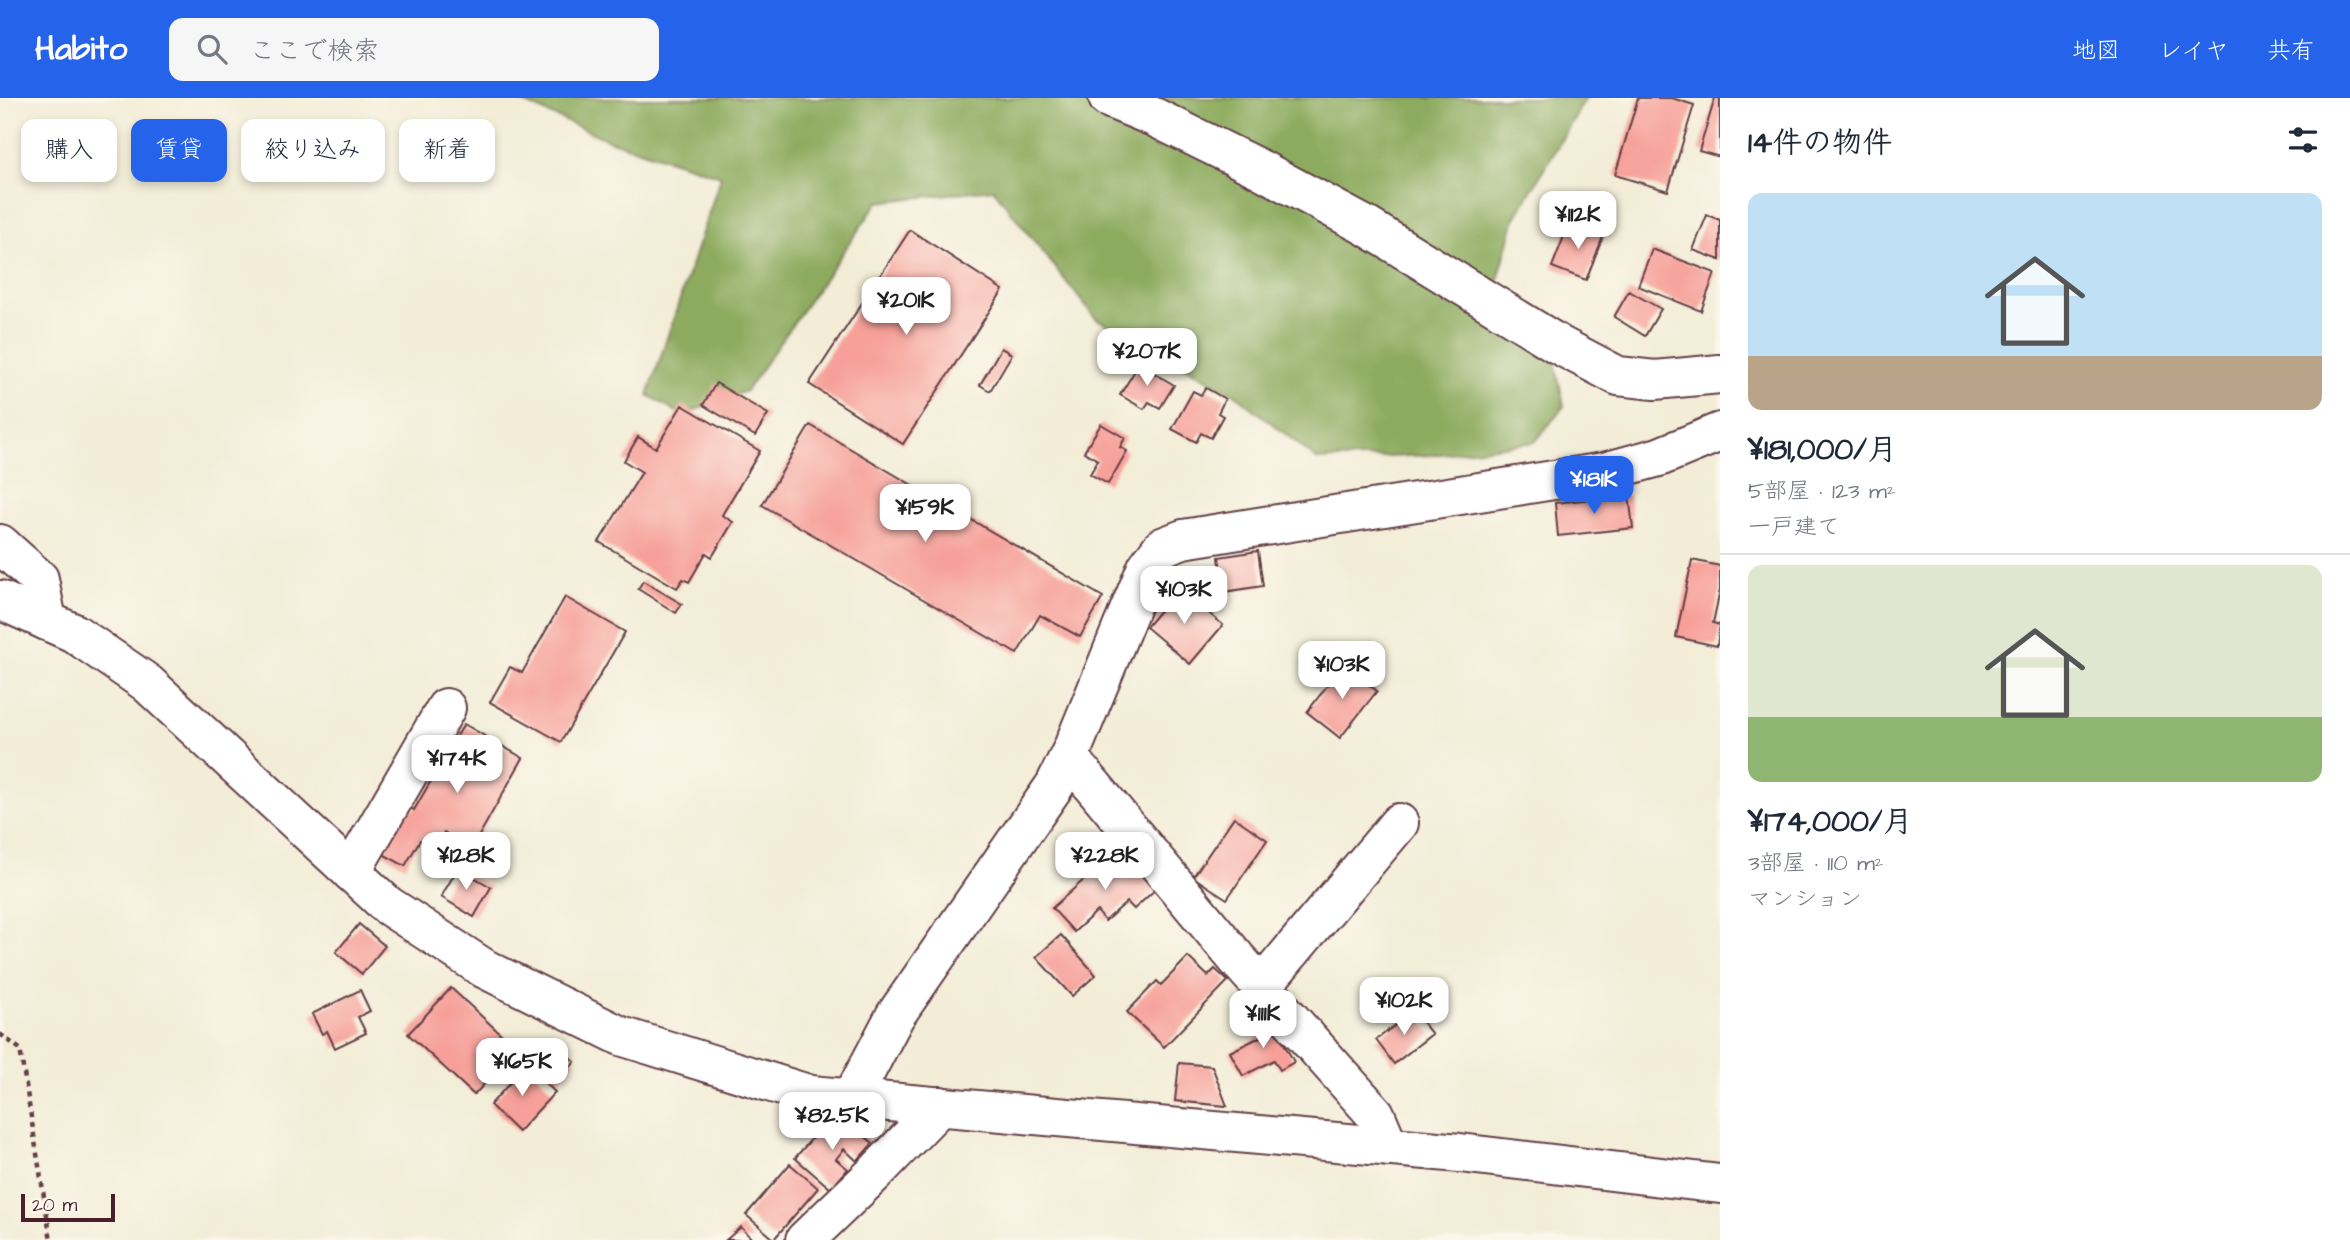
<!DOCTYPE html>
<html lang="ja">
<meta charset="utf-8">
<style>
:root{--surface:#fff;--page:#f6f6f7;--text:#1f2937;--muted:#747a83;--line:#e0e1e3;--accent:#2563eb}
body{margin:0;font-family:"Architects Daughter","Klee One",sans-serif;background:var(--page);color:var(--text);height:100vh;display:flex;flex-direction:column;font-size:26px;white-space:nowrap}
*{box-sizing:border-box;margin:0}
p{font-size:23px;color:var(--muted)}
.icon{flex:none;width:38px;height:38px;fill:none;stroke:currentColor;stroke-width:2;stroke-linecap:round;stroke-linejoin:round}
.map{position:relative;flex:1;overflow:hidden}
.side{display:flex;flex-direction:column;background:var(--surface);width:630px}
.side>*{flex:none}
.top-card{position:absolute;left:21px;top:21px;width:665px;height:63px;display:flex;gap:14px}
.scale{position:absolute;left:21px;bottom:18px;width:94px;box-sizing:border-box;padding-left:7px;border:4px solid #4a1f2b;border-top:0;font-size:19px;line-height:24px;white-space:nowrap;color:#4a1f2b;-webkit-text-stroke:5px #fbf7ec;paint-order:stroke}
.price{position:absolute;translate:-50% -60px;padding:0 16px;border-radius:14px;background:#fff;color:#222;font-size:23px;line-height:46px;filter:drop-shadow(0 2px 4px #0008)}
.price::after{content:'';position:absolute;left:50%;top:42px;width:21px;height:16px;margin-left:-10px;background:inherit;clip-path:polygon(0 0,100% 0,50% 100%)}
.price.selected{background:var(--accent);color:#fff}
ul{padding:0;list-style:none}
li{display:grid;align-content:center;gap:14px;height:371px;padding:0 28px}
li+li{border-top:2px solid var(--line)}
li span{display:grid;place-items:center;height:217px;border-radius:14px;color:#555}
li>.icon{margin-inline-start:auto}
span .icon{width:126px;height:126px;fill:#fffc;stroke-width:1}
li b{font-size:30px}
h2{display:flex;justify-content:space-between;align-items:center;height:84px;padding:0 28px;font-size:30px}
.pill{padding:0 24px;border-radius:14px;background:var(--surface);box-shadow:0 4px 10px #0003;font-size:24px;line-height:63px}
.pill.selected{background:var(--accent);color:#fff}
header{display:flex;align-items:center;gap:42px;box-sizing:border-box;height:98px;padding:0 35px;background:var(--accent);color:#fff}
header strong{font-size:33px}
nav{display:flex;gap:38px;margin-inline-start:auto;font-size:24px}
.search{width:490px;height:63px;background:var(--page);display:flex;align-items:center;gap:18px;box-sizing:border-box;padding:0 24px;border-radius:14px;color:var(--muted);font-size:26px}
main{display:flex;flex:1;min-height:0}
.map>svg:first-child{display:block}
</style>
<header>
<strong>Habito</strong>
<div class="search"><svg class="icon" aria-label="search" viewBox="0 0 24 24"><circle cx="10" cy="10" r="6"/><path d="M15 15l6 6"/></svg>ここで検索</div>
<nav><a>地図</a><a>レイヤ</a><a>共有</a></nav>
</header>
<main>
<div class="map">
<svg width="1720" height="1142" viewBox="0 0 1720 1142">
<rect width="100%" height="100%" fill="#fbf7ec"/>
<filter id="ink" filterUnits="userSpaceOnUse"><feTurbulence type="fractalNoise" baseFrequency=".0143" numOctaves="2"/><feDisplacementMap in="SourceGraphic" scale="14" xChannelSelector="R" yChannelSelector="G"/><feConvolveMatrix kernelMatrix="1 2 1 2 8 2 1 2 1" color-interpolation-filters="sRGB"/></filter>
<filter id="wash" filterUnits="userSpaceOnUse"><feTurbulence type="fractalNoise" baseFrequency=".00686" numOctaves="4" result="noise"/><feDisplacementMap in="SourceGraphic" scale="28" xChannelSelector="R" yChannelSelector="G"/><feGaussianBlur stdDeviation="1.57" result="paint"/><feColorMatrix in="noise" values="0 0 0 0 0 0 0 0 0 0 0 0 0 0 0 0 0 1.4 0 .05"/><feComposite in="paint" operator="in"/></filter>
<g filter="url(#wash)">
<rect width="100%" height="100%" fill="#f3edd7"/>
<polygon fill="#8dab5e" stroke="#6c6544" stroke-width="2" points="513,0 1586,0 1515,120 1492,204 1554,259 1564,308 1535,344 1433,357 1318,362 1235,296 1095,220 993,91 878,104 746,293 682,317 648,297 721,78 611,43"/>
<g id="blocks">
<g fill="#f6a099">
<polygon points="1638,0 1672,0 1694,7 1668,93 1615,77"/>
<polygon points="1715,0 1720,0 1720,59 1699,53"/>
<polygon points="1707,117 1720,122 1720,162 1693,152"/>
<polygon points="1570,123 1604,136 1586,182 1552,169"/>
<polygon points="910,132 1003,192 903,346 809,286"/>
<polygon points="1652,151 1715,175 1701,213 1638,188"/>
<polygon points="1629,193 1661,211 1645,238 1614,219"/>
<polygon points="1001,250 1012,256 990,293 980,287"/>
<polygon points="1139,266 1174,287 1160,310 1149,304 1144,311 1120,297"/>
<polygon points="716,285 768,316 755,338 703,307"/>
<polygon points="1206,290 1225,301 1218,315 1223,318 1211,340 1201,335 1196,344 1172,331 1193,293 1201,297"/>
<polygon points="682,307 760,353 722,417 733,424 712,459 706,455 689,484 683,481 677,490 599,444 642,374 624,363 638,339 656,350"/>
<polygon points="1101,326 1125,340 1120,349 1127,353 1108,386 1090,376 1098,362 1084,354"/>
<polygon points="810,327 1103,499 1080,539 1040,517 1017,556 762,407"/>
<polygon points="1629,397 1633,430 1558,438 1555,405"/>
<polygon points="1258,453 1263,488 1224,494 1219,459"/>
<polygon points="1692,462 1720,468 1720,492 1713,525 1720,527 1717,548 1676,539"/>
<polygon points="643,483 682,506 676,515 638,491"/>
<polygon points="1179,490 1223,527 1190,566 1146,529"/>
<polygon points="565,499 625,534 561,644 490,604 510,569 522,575"/>
<polygon points="1343,567 1377,593 1340,640 1307,614"/>
<polygon points="464,626 523,660 472,750 444,734 435,750 420,742 405,768 383,756 409,709 414,712"/>
<polygon points="1234,719 1267,742 1227,801 1193,779"/>
<polygon points="1120,750 1157,790 1134,811 1127,804 1105,823 1097,813 1074,834 1052,810"/>
<polygon points="458,770 491,789 474,819 441,799"/>
<polygon points="359,826 385,848 362,876 336,854"/>
<polygon points="1061,837 1096,877 1072,898 1036,859"/>
<polygon points="1188,859 1208,878 1215,871 1228,883 1164,949 1127,914 1157,883 1161,887"/>
<polygon points="451,890 517,951 474,997 408,936"/>
<polygon points="360,892 370,913 358,919 366,935 335,950 327,933 322,936 312,916"/>
<polygon points="1413,913 1432,936 1394,966 1376,942"/>
<polygon points="1270,920 1294,964 1280,972 1274,962 1243,978 1230,954 1262,938 1256,927"/>
<polygon points="555,945 575,964 558,982 538,964"/>
<polygon points="1179,965 1212,968 1227,1008 1175,1003"/>
<polygon points="526,967 555,994 518,1034 490,1007"/>
<polygon points="827,1023 838,1032 846,1023 873,1045 857,1063 844,1051 836,1061 848,1071 831,1091 795,1060"/>
<polygon points="790,1066 818,1090 774,1141 746,1117"/>
<polygon points="741,1129 753,1142 726,1142"/>
</g>
</g>
</g>
<g filter="url(#ink)">
<use href="#blocks" fill-opacity="0" stroke="#633e45" stroke-width="2"/>
<g fill="none" stroke-linecap="round" stroke-linejoin="round">
<g stroke="#633e45" stroke-width="42">
<g id="minor">
<polyline points="1108,0 1154,19 1260,71 1366,128 1559,247 1618,278 1655,282 1720,276"/>
<polyline points="0,446 39,481 47,523"/>
<polyline points="0,502 74,535 147,585 387,807 485,871 621,938 811,997 1460,1055 1720,1086"/>
<polyline points="1069,659 1237,861 1375,1016 1389,1049"/>
<polyline points="351,774 446,610"/>
<polyline points="1262,888 1399,725"/>
<polyline points="852,1000 895,918 1055,687 1072,652 1147,469 1162,449 1183,441 1604,374 1659,359 1720,334"/>
<polyline points="805,1142 875,1075 940,1008"/>
</g>
</g>
<polyline stroke="#633e45" stroke-width="4.5" stroke-dasharray="5 5" stroke-linecap="butt" points="0,936 20,951 51,1142"/>
<use href="#minor" stroke="#fff" stroke-width="38"/>
</g>
</g>
</svg>
<div class="scale">20 m</div>
<b class="price" style="left:1578px;top:153px">¥112K</b>
<b class="price" style="left:906px;top:239px">¥201K</b>
<b class="price" style="left:1147px;top:290px">¥207K</b>
<b class="price selected" style="left:1594px;top:418px">¥181K</b>
<b class="price" style="left:925px;top:446px">¥159K</b>
<b class="price" style="left:1184px;top:528px">¥103K</b>
<b class="price" style="left:1342px;top:603px">¥103K</b>
<b class="price" style="left:457px;top:697px">¥174K</b>
<b class="price" style="left:466px;top:794px">¥128K</b>
<b class="price" style="left:1105px;top:794px">¥228K</b>
<b class="price" style="left:1404px;top:939px">¥102K</b>
<b class="price" style="left:1263px;top:952px">¥111K</b>
<b class="price" style="left:522px;top:1000px">¥165K</b>
<b class="price" style="left:832px;top:1054px">¥82.5K</b>
<div class="top-card">
<a class="pill">購入</a>
<a class="pill selected">賃貸</a>
<a class="pill">絞り込み</a>
<a class="pill">新着</a>
</div>
</div>
<section class="side">
<h2>14件の物件<svg class="icon" aria-label="filters" viewBox="0 0 24 24"><path d="M4 7h16M4 17h16"/><circle cx="9" cy="7" r="2"/><circle cx="15" cy="17" r="2"/></svg></h2>
<ul>
<li><span style="background:linear-gradient(#bfe0f5 75%,#b9a48a 0)"><svg class="icon" aria-label="home" viewBox="0 0 24 24"><path d="M3 11l9-7 9 7M6 9v11h12V9"/></svg></span><div><b>¥181,000/月</b><p>5部屋 · 123 m²</p><p>一戸建て</p></div></li>
<li><span style="background:linear-gradient(#dfe7d0 70%,#8fb573 0)"><svg class="icon" aria-label="home" viewBox="0 0 24 24"><path d="M3 11l9-7 9 7M6 9v11h12V9"/></svg></span><div><b>¥174,000/月</b><p>3部屋 · 110 m²</p><p>マンション</p></div></li>
</ul>
</section>
</main>
